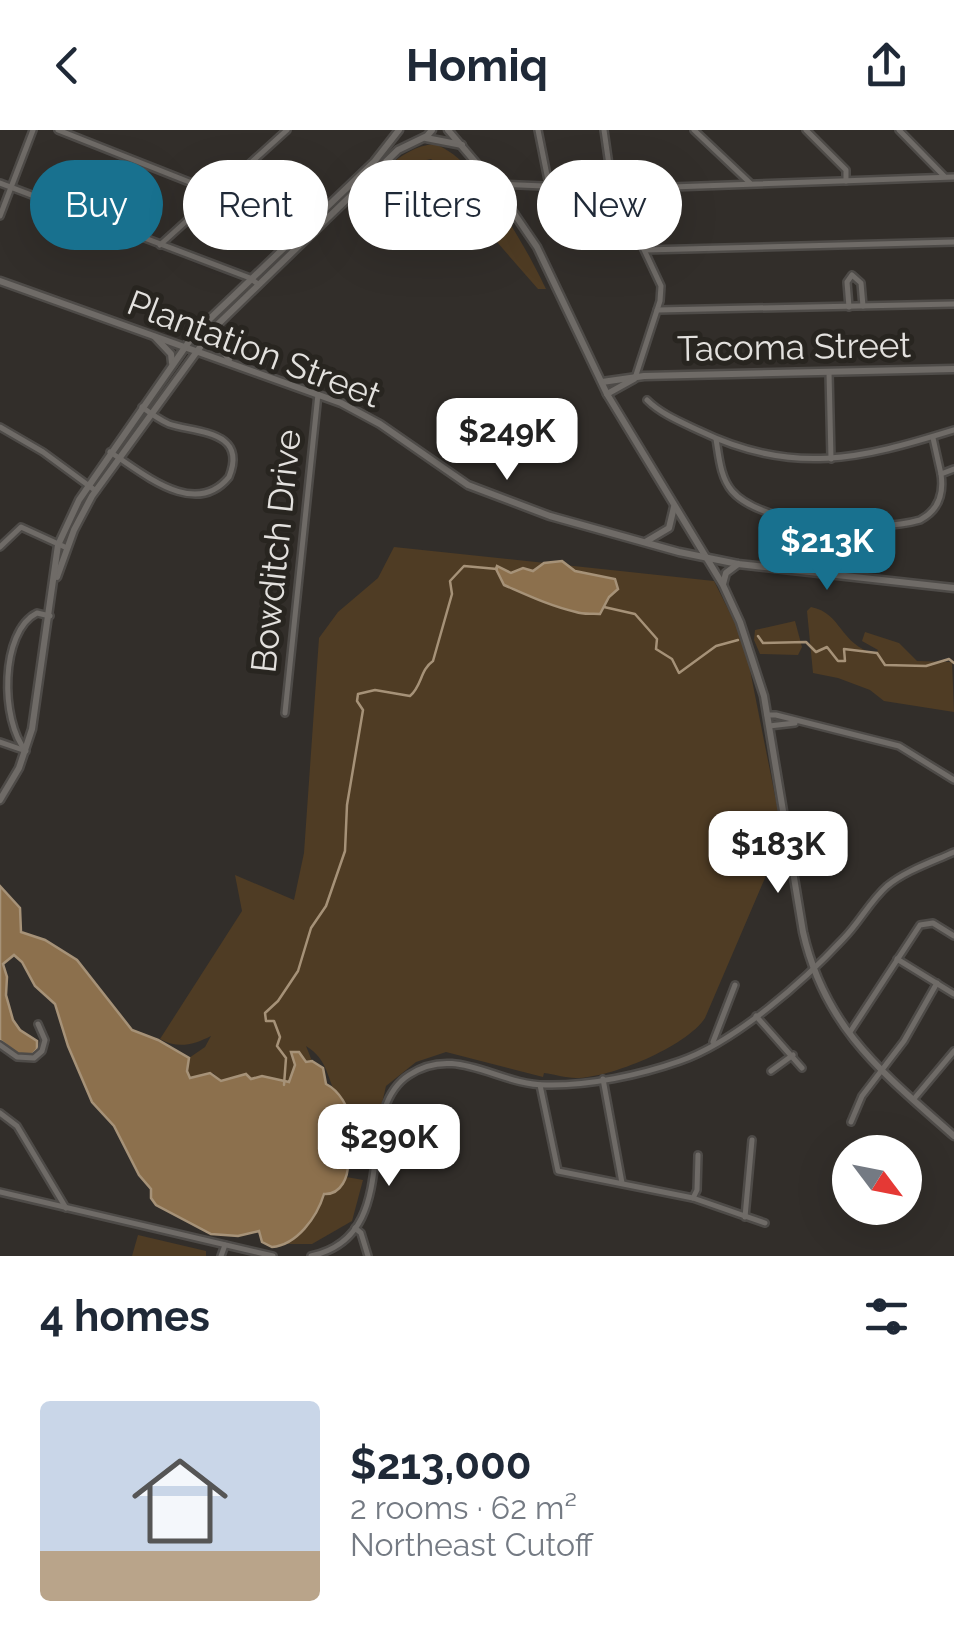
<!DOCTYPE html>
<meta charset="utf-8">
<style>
:root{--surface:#fff;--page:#f2f2f3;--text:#1f2937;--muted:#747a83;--accent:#18718f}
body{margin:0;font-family:Raleway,sans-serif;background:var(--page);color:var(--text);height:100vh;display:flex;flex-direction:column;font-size:38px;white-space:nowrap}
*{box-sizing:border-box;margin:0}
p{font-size:32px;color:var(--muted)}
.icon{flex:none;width:55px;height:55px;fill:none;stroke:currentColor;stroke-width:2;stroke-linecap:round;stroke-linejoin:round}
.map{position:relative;height:1126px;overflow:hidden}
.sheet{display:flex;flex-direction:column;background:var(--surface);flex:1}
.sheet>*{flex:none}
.banner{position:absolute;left:30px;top:30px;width:895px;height:90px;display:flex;gap:20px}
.needle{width:65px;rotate:122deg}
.controls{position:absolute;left:832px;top:1005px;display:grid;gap:20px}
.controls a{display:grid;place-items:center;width:90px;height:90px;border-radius:50%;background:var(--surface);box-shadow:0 10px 40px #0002;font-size:50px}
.price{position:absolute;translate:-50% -85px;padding:0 22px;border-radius:20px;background:#fff;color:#222;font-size:32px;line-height:65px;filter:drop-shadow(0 2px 5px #0008)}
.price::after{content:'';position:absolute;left:50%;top:60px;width:30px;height:22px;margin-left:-15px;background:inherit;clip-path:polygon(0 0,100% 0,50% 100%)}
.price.selected{background:var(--accent);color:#fff}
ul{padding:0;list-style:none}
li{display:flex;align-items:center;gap:30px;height:250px;padding:0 40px}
li span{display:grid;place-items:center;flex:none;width:280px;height:200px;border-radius:10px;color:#555}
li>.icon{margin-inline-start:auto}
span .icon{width:120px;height:120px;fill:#fffc;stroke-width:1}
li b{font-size:42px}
h2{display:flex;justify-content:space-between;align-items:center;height:120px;padding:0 40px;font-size:42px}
.chip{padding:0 35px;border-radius:45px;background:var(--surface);box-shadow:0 10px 40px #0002;font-size:35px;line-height:90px}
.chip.selected{background:var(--accent);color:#fff}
header{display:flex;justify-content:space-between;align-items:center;height:130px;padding:0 40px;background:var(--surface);font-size:45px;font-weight:700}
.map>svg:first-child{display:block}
</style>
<header><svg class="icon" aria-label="back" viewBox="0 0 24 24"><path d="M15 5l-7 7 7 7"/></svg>Homiq<svg class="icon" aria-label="share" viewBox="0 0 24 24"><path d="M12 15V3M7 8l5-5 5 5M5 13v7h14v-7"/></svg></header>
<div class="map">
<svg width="954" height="1126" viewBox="0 0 954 1126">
<rect width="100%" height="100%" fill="#322e2a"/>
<g fill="#4f3c24">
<path d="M434,14C476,26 528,121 546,159H538L490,104L495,96L443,38L431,29L418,32L387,59L379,53L351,78L348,76C372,53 399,17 434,14Z"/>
<path d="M394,417L714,451L739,501L748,530L783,706L705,888C686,917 610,948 576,948C565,948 554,944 544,943L543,947L446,922L416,932L386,956L377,995H361C354,987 344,979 339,971C327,950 329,930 306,916L312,931L306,932L291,926L296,935L289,952L251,949L241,945L221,951L213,943L190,948L187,941L189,928L205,917L211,906C193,915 178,919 160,909L242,781L235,745L294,770L304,723L319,508L338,482L378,448Z"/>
<path d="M811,477C842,483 839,514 875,524L878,520L862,511L865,502L899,513L917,531L952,532L954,582L884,571L870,560L838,548L813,543L807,481Z"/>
<polygon points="795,491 802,517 798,525 760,524 754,510 755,500"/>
<polygon points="341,1046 363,1050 352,1091 312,1114 285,1114"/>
<polygon points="138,1105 206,1121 206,1126 132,1126"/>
</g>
<g fill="#8c704d" stroke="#a69278" stroke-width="2.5">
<path d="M562,431L575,441L615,449L618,459L609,467L600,484C593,483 584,485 576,482C550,476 527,465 504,455L496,439L497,436L511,443L523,438L533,441L544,433Z"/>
<path d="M0,756L20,778L21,802L45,810L77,830L132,900L158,910L189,928L187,941L190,948L210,943L221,951L246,944L251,949L262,946L289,952L295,935L291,922H299L306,932L312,931L323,938L326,954C338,960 351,978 349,993C348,998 344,1002 343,1008C342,1016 347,1022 348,1030C349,1047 341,1065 324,1064C317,1087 297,1115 272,1117L262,1112L259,1101L238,1106L211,1104L156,1075L151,1068V1059L139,1045L114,996L92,972L68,916L55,874L35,856L22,832L14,825L3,834L7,847L6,865L13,890L20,900L37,911V919L31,926L18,925L0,910Z"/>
</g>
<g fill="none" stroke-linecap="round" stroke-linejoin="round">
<g stroke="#a69278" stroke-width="2.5">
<polyline points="604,477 635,484 657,509 656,519 672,529 679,543 716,516 738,510"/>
<polyline points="758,506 763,513 806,512 816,522 827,517 838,531 845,531 844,519 877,523 885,535 926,536 949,529 954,533"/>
<path d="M284,955L286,928L277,916L280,907L274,891H266L265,883L278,871L298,841L311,798L326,776L345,721L347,675L363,580L357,571L358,564L375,560L410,566C422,556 420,540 433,531L452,464L450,451L464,436L497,439"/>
</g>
<g stroke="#4e4b48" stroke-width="10">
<g id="minor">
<polyline points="58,0 217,63"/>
<polyline points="538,0 549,55"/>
<polyline points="604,0 611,49 661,156 660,171 635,248"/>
<polyline points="694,0 750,53"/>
<polyline points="806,0 846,40 846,51"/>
<polyline points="899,0 944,46"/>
<polyline points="0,53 250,148 258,154"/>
<polyline points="494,54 615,59 954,47"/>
<polyline points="0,86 33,0"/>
<polyline points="160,115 287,0"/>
<polyline points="645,120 954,112"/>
<polyline points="849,177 847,152 852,145 861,153 863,176"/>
<polyline points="657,180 954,174"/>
<polyline points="829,242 831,329"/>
<path d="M647,270C661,284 681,292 700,301C793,346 861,329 954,300"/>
<polyline points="0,297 43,322 96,361"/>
<polyline points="933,308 941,344"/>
<path d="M716,309C719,326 720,347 732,361C763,397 876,403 920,390C939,380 944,364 941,344L954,339"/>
<path d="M110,322C143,343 195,389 229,347C248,300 196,303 169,294C160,290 150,283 142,277"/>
<polyline points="0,417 21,397 67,418"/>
<polyline points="285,583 318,264"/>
<polyline points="767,585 776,585 899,616 954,650"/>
<polyline points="769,596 795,593"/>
<polyline points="0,612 23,620"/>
<path d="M26,621C0,591 0,501 37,483L50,486"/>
<polyline points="897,829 954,864"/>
<polyline points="756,886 802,938"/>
<polyline points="850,902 920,795 933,793 954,806"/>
<polyline points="713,912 735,855"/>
<polyline points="0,915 17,927 34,928 42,921 45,910 38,894"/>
<polyline points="771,941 793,925"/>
<polyline points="603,949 622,1053"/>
<polyline points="540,955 558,1041 693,1068 765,1093"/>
<polyline points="913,970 954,921"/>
<polyline points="0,983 17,996 66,1078"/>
<polyline points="851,992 862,966 904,911 937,853"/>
<polyline points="0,1062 273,1126"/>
<polyline points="693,1068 697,1060 698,1025"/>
<polyline points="745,1087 752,1010"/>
<polyline points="355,1098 361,1103 368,1126"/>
<polyline points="221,1126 225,1115"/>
<path d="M311,1126C406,1105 351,982 409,945C456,914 497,955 546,955C589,956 640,945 680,931C735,912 804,851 843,809C859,793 870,771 887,756C905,741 932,732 954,722"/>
</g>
</g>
<g stroke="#4e4b48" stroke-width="11">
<g id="tertiary">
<polyline points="602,252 644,246 954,239"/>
<polyline points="607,264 634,249"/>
</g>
</g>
<g stroke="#4e4b48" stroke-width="11">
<g id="secondary">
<path d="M448,0L494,54L537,117L607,264L723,455L740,492L764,566L803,802C825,899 883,943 954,1006"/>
<polyline points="426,8 462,15"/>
<polyline points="0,151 341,273 380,294 468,355 550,386 679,422 738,434 954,458"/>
<polyline points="216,196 216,212 229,229"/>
<polyline points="155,207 171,224 172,233"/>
<polyline points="647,411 669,398 674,377"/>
<polyline points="57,447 74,400 92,366 214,198 398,20 427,6 432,0"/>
<polyline points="723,454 726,443 738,434"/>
<polyline points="0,670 19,638 32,599 58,415 79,370 195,203 374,32 399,0"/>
</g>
</g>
<use href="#minor" stroke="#6f6b67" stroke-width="5"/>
<use href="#tertiary" stroke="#6f6b67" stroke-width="6"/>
<use href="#secondary" stroke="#6f6b67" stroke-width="6"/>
</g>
<g text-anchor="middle" stroke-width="10" stroke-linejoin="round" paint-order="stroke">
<g font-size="35" fill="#e3e1de" stroke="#282520">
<text transform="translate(794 217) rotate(-1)" y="12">Tacoma Street</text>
<text transform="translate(254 219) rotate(21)" y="12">Plantation Street</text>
<text transform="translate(276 421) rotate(-84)" y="12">Bowditch Drive</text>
</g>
</g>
</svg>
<div class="controls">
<a><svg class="needle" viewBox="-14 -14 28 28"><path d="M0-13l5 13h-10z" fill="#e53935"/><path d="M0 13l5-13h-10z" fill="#747a83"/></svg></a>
</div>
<b class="price" style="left:507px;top:353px">$249K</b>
<b class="price selected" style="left:827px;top:463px">$213K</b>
<b class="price" style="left:778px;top:766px">$183K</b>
<b class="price" style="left:389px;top:1059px">$290K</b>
<div class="banner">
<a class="chip selected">Buy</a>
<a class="chip">Rent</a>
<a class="chip">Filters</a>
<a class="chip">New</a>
</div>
</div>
<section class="sheet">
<h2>4 homes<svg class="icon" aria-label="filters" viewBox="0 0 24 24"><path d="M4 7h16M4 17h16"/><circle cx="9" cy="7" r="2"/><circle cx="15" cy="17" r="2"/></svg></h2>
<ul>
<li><span style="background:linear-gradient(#c9d6e8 75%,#b9a48a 0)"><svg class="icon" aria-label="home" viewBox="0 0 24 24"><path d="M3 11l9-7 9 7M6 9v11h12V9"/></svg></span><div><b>$213,000</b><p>2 rooms · 62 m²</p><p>Northeast Cutoff</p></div></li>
</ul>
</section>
